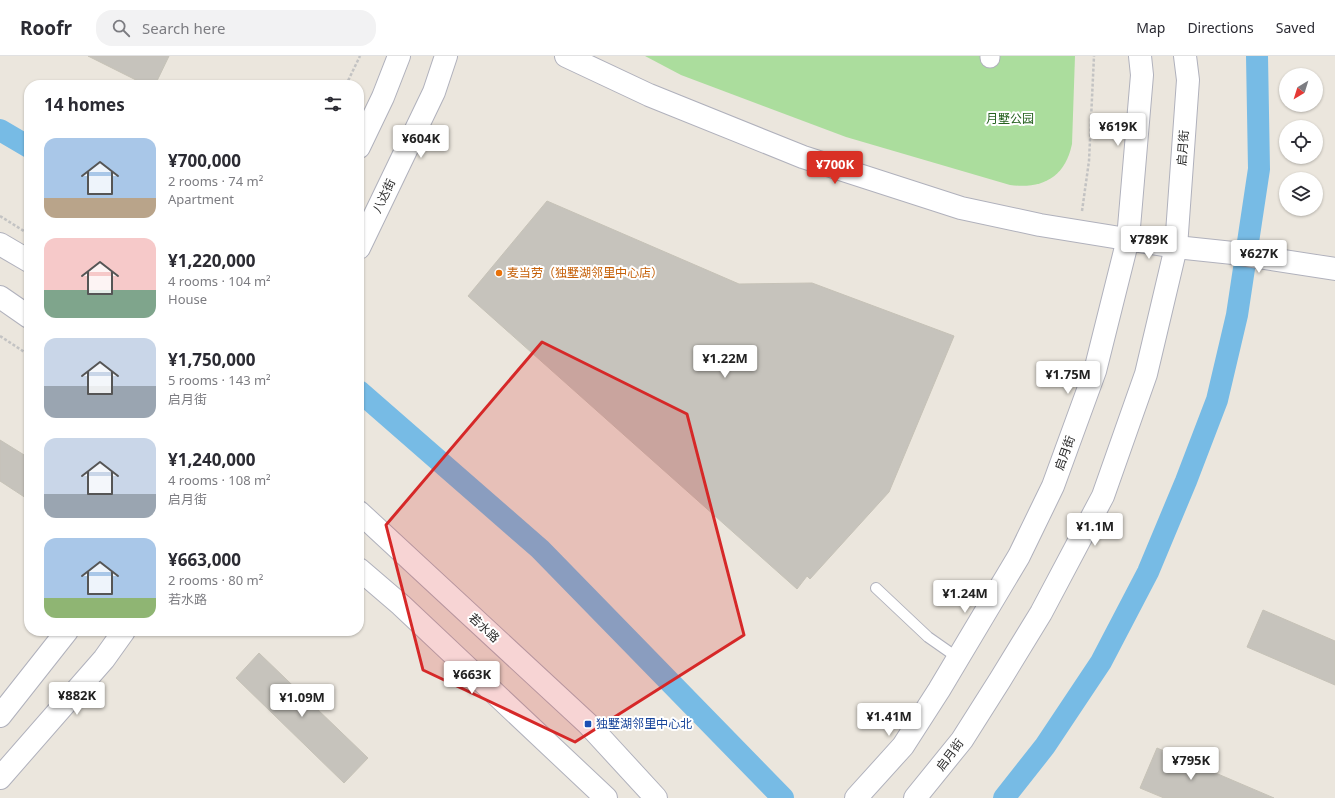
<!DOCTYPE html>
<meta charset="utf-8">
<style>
:root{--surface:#fff;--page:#f2f2f3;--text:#2b2b33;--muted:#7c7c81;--line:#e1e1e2;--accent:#d93025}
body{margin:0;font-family:"Noto Sans","Noto Sans SC",sans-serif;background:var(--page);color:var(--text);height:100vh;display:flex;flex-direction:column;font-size:15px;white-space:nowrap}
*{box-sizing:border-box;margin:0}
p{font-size:13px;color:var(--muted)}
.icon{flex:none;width:22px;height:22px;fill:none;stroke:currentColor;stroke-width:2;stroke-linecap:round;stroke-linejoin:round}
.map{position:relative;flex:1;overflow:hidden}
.sheet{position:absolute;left:24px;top:24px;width:340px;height:556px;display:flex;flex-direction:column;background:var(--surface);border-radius:16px;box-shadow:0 1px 3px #0004}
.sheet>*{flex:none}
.needle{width:26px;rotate:218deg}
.fabs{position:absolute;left:1279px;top:12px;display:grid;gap:8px}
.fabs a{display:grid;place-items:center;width:44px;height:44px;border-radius:50%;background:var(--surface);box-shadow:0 1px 3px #0004;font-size:20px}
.price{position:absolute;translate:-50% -34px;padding:0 9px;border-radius:4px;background:#fff;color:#222;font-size:13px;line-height:26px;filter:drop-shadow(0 1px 2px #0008)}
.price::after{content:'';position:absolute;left:50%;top:24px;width:12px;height:9px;margin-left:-6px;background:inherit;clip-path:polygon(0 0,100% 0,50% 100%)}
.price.current{background:var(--accent);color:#fff}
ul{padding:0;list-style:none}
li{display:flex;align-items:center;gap:12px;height:100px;padding:0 20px}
li span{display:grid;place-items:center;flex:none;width:112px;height:80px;border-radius:12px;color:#555}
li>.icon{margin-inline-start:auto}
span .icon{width:48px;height:48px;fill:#fffc;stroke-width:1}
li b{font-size:17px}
h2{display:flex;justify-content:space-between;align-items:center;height:48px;padding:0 20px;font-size:17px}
header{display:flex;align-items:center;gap:24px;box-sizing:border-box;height:56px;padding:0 20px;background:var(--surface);border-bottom:1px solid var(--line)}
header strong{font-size:19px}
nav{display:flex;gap:22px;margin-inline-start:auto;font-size:14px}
.search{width:280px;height:36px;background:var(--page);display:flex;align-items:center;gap:10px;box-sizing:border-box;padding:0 14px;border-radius:16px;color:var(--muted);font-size:15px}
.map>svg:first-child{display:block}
</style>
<header>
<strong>Roofr</strong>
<div class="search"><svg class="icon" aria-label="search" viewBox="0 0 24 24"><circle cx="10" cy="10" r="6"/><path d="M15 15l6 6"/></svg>Search here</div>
<nav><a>Map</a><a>Directions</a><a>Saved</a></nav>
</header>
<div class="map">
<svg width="1335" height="742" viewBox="0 0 1335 742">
<rect width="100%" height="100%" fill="#ebe6dd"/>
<path fill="#abdd9d" d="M645,0H1075L1072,88C1065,122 1042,133 1010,129L846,81L681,19Z"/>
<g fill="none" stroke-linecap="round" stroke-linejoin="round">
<g stroke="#77bbe5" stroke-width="22">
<polyline points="0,74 29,91"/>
<polyline points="359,335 540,493 783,742"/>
<polyline points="1004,742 1045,690 1101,606 1148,516 1186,425 1217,344 1237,259 1259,113 1257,0"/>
</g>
</g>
<g fill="#c6c3bc" stroke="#c6c2b7">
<polygon points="88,0 169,0 155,29 146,29"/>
<polygon points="547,145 739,228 812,227 954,280 889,436 810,523 807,520 797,533 468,240"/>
<polygon points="0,384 29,402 29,444 0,425"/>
<polygon points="1263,554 1335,585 1335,629 1247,591"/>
<polygon points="259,597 368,702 344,727 236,622"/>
<polygon points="1157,692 1274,742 1164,742 1140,732"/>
</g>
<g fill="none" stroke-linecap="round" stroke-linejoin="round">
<g stroke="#b0b1bc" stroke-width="12">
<polyline id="lane" points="876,532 928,581 958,602"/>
</g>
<g stroke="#b0b1bc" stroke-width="21">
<polyline id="street" points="990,2 990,0"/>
</g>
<g stroke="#b0b1bc" stroke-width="24">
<g id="secondary">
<polyline points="566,0 649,39 803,101 961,152 1040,169 1176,191 1233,197 1335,213"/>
<polyline points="359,91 383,41 399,0"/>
<polyline points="0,188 29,205"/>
<polyline points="359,192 434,36 446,0"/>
<polyline points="0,241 29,261"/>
<polyline points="359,456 588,668 656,742"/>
<polyline points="359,513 401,549 606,742"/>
<polyline points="0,660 67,575"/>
<polyline points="0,722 104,603 124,575"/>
<polyline points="856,742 903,690 939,634 1019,500 1053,430 1095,315 1128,183 1142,19 1140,0"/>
<polyline points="915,742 962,684 1000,624 1041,557 1103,440 1146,318 1176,191 1188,24 1185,0"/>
</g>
</g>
<g stroke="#c3c3c3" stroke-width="2.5" stroke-dasharray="3 2" stroke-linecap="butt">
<polyline points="346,29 360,0"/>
<polyline points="1082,155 1089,105 1094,0"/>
<polyline points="0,160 27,177"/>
<polyline points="0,280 29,299"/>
</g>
<use href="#lane" stroke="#fff" stroke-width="10"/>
<use href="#street" stroke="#fff" stroke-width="19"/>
<use href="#secondary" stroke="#fff" stroke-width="22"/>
</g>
<path fill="#d62828" fill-opacity="0.2" stroke="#d62828" stroke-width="3" stroke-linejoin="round" d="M542,286L687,358L744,579L575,686L423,614L386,469Z"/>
<circle fill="#e8710a" stroke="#fff" stroke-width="1.5" cx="499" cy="217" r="4"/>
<rect fill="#1a4fb4" stroke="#fff" stroke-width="1.5" x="584" y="664" width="8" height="8" rx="2"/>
<g text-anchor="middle" stroke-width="4" stroke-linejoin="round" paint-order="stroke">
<g font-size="12" fill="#25611f" stroke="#fff">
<text x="1010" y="67">月墅公园</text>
</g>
<g font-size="12" fill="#2a2a2a" stroke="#fff">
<text transform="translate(1183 92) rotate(-86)" y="4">启月街</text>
<text transform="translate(384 140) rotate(-64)" y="4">八达街</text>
<text transform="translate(1065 397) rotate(-70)" y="4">启月街</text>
<text transform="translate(484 572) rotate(43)" y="4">若水路</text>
<text transform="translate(950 699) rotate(-53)" y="4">启月街</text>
</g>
<g font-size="12" fill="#c56008" stroke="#fff" text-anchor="start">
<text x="507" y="221">麦当劳（独墅湖邻里中心店）</text>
</g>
<g font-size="12" fill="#164399" stroke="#fff" text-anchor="start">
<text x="596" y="672">独墅湖邻里中心北</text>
</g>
</g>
</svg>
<div class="fabs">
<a><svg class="needle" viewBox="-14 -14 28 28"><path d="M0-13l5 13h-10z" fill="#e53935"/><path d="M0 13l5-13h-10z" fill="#7c7c81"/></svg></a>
<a><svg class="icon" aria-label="locate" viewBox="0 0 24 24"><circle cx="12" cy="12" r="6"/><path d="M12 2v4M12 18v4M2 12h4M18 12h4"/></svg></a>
<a><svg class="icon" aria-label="layers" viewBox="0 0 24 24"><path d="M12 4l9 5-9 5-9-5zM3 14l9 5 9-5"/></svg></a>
</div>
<b class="price" style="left:1118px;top:91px">¥619K</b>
<b class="price" style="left:421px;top:103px">¥604K</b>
<b class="price current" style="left:835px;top:129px">¥700K</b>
<b class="price" style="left:1149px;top:204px">¥789K</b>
<b class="price" style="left:1259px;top:218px">¥627K</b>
<b class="price" style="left:725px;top:323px">¥1.22M</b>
<b class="price" style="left:1068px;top:339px">¥1.75M</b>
<b class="price" style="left:1095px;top:491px">¥1.1M</b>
<b class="price" style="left:965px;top:558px">¥1.24M</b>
<b class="price" style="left:472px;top:639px">¥663K</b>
<b class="price" style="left:77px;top:660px">¥882K</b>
<b class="price" style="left:302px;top:662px">¥1.09M</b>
<b class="price" style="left:889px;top:681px">¥1.41M</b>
<b class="price" style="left:1191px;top:725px">¥795K</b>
<section class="sheet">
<h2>14 homes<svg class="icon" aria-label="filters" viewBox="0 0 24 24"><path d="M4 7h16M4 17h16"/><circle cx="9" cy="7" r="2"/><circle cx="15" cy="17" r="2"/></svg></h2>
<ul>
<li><span style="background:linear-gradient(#a9c7e8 75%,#b9a48a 0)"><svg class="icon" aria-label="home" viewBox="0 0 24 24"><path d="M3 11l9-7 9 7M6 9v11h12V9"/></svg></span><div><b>¥700,000</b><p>2 rooms · 74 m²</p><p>Apartment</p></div></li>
<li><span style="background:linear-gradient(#f6c9c9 65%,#7fa58c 0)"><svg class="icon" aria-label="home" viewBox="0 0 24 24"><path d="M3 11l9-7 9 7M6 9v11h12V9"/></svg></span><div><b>¥1,220,000</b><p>4 rooms · 104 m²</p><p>House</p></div></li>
<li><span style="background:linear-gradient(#c9d6e8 60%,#9aa5b1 0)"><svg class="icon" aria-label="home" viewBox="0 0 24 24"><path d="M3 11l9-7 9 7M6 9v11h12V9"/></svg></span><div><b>¥1,750,000</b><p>5 rooms · 143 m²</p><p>启月街</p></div></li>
<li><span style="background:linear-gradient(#c9d6e8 70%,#9aa5b1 0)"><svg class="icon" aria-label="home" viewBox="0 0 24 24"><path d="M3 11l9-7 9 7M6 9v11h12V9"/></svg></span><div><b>¥1,240,000</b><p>4 rooms · 108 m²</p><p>启月街</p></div></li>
<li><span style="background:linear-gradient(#a9c7e8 75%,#8fb573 0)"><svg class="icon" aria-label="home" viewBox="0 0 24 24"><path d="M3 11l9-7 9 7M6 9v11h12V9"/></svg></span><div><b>¥663,000</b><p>2 rooms · 80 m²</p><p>若水路</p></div></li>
</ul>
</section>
</div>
